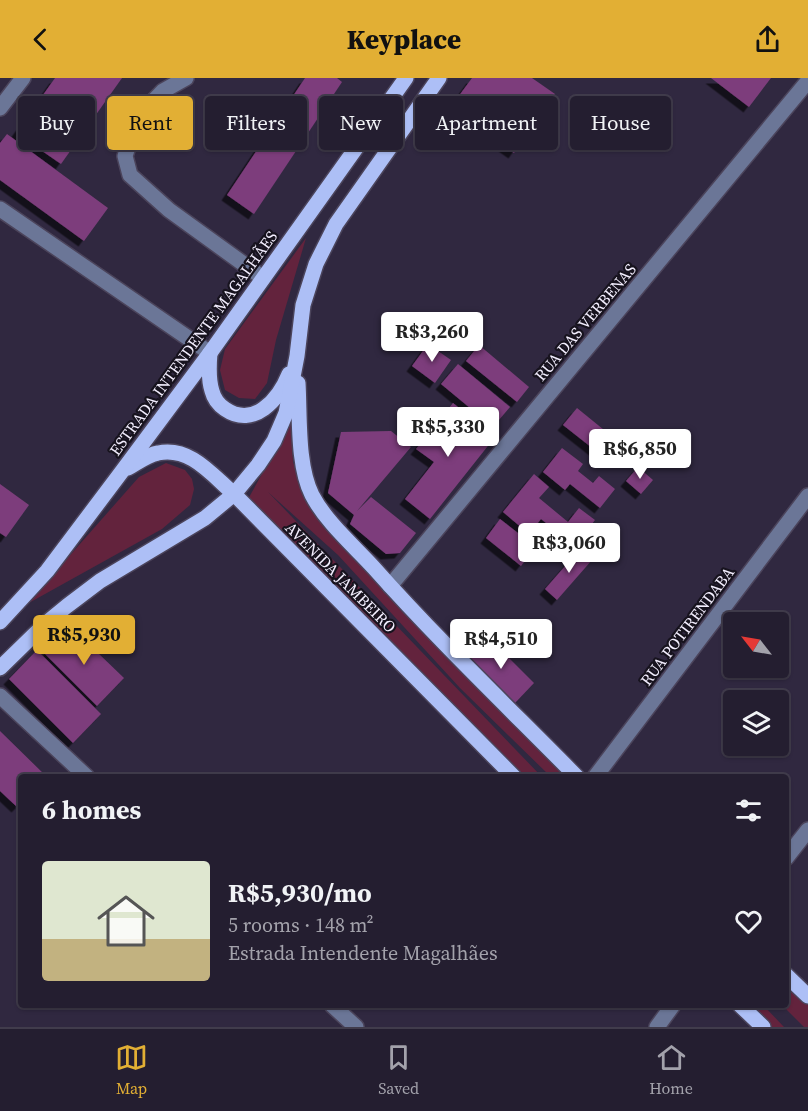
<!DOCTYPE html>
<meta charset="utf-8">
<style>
:root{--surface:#241e30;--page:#302b3c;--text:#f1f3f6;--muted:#a3a2ab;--line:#413c4c;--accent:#e2af34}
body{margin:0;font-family:"Source Serif 4",serif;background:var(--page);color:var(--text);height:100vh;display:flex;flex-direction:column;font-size:22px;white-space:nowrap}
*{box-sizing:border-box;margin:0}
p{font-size:20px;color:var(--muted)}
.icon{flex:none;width:33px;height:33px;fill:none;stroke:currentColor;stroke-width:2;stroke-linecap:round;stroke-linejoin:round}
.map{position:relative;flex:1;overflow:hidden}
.drawer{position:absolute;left:18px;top:696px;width:771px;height:234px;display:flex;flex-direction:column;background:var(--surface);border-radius:6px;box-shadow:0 2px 4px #0004,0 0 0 2px var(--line)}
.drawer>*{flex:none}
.hud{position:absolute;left:18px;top:18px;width:772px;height:54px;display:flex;gap:12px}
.needle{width:39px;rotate:301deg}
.controls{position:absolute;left:723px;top:534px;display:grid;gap:12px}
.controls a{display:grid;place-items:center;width:66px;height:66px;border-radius:6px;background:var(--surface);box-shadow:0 2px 4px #0004,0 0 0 2px var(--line);font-size:30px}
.price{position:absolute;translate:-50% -51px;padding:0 14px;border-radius:6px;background:#fff;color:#222;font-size:20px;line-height:39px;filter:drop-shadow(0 2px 3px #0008)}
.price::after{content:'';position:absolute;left:50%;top:36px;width:18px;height:14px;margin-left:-9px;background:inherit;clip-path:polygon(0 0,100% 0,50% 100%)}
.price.active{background:var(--accent);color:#111}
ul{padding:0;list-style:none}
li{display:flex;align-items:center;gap:18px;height:150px;padding:0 24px}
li+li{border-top:2px solid var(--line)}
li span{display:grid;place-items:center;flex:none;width:168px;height:120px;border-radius:6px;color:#555}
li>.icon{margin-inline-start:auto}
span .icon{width:72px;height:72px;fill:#fffc;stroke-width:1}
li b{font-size:26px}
h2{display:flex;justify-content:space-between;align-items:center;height:72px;padding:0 24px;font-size:26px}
.pill{padding:0 21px;border-radius:6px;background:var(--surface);box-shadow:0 2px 4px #0004,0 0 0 2px var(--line);font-size:21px;line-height:54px}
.pill.active{background:var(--accent);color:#111}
header{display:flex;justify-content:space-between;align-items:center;height:78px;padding:0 24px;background:var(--accent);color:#111;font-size:27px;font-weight:800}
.dock{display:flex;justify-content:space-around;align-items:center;height:84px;border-top:2px solid var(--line);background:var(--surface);font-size:16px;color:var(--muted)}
.dock a{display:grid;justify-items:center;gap:3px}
.dock .active{color:var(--accent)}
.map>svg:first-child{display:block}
</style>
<header><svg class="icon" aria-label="back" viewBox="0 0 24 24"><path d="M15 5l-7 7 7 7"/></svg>Keyplace<svg class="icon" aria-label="share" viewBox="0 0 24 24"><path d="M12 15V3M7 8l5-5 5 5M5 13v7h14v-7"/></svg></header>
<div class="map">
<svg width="808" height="949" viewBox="0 0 808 949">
<defs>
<filter id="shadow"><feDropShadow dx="-5.5" dy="5.5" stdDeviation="0" flood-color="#0009"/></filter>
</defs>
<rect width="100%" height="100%" fill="#302840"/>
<g fill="#63233d">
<polygon points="306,160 276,262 267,305 255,321 239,320 225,312 220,292 225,271"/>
<polygon points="291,343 293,384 307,422 571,699 551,699 460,610 338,477 268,414 542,699 515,699 247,423"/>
<polygon points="166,385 185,392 192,401 194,411 190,427 162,451 27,526 139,399"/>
<polygon points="786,900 808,922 808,949 804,949 782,927 786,927"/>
<polygon points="729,927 763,927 784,949 751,949"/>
</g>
<g fill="#7d3e7b" filter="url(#shadow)">
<polygon points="55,0 122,0 61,86 16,55"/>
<polygon points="305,0 337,0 342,4 254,136 227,117"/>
<polygon points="472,0 532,0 555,16 514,75 450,30"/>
<polygon points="711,0 771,0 749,29"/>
<polygon points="7,56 108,130 84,163 0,102 0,65"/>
<polygon points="428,266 451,282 435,305 412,288"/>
<polygon points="479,267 529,309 517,324 466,283"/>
<polygon points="458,286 510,329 493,349 441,306"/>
<polygon points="453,325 495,359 430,441 405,421 434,384 416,371"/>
<polygon points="577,330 609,356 596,373 563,347"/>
<polygon points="391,353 411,369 357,433 371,419 416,455 400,475 386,476 350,446 354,437 328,415 341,354"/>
<polygon points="562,370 583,386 578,393 593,405 599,398 615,411 600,430 570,406 565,412 543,394"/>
<polygon points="638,389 653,402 641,416 626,403"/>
<polygon points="534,396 549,409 539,420 568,444 579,430 595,442 575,468 541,441 529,456 503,434"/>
<polygon points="0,406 29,427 6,459 0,455"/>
<polygon points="500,441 536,469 521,488 486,460"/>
<polygon points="580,471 592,482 557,522 545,511"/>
<polygon points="71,549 124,600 97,628 45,576"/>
<polygon points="488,559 534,605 515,625 468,578"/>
<polygon points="37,572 101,636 73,665 9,601"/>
<polygon points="0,653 47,699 21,699 21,725 17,729 0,713"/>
</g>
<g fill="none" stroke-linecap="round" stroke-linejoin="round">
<g stroke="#4b445b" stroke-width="18">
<g id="minor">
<polyline points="186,0 163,13 138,39 125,78 130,97 169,132 263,200"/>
<polyline points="0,30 23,0"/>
<polyline points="0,131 210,275"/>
<polyline points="390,508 808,3"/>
<polyline points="0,618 87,699"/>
<polyline points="595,699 808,418"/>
<polyline points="786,780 808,752"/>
<polyline points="332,927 356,949"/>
<polyline points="657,949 673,927"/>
</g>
</g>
<g stroke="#4b445b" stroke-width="18">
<g id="major">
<path d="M210,275C209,287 208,301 212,313C214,321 219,327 225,331C254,351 279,321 289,296"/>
<path d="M298,305C300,339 297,387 312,417C326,444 354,468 374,490C438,562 509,630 577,699"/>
<path d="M128,390C137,385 147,377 158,375C190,368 212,397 234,416L514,699"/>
<polyline points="0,544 47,493 123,392 210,275 406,0"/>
<polyline points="0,590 45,546 67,528 100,503 205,440 234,416 258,387 274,363 286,335 297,278 303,227 316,186 336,146 439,0"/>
<polyline points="786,897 808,918"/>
<polyline points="740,927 763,949"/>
</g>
</g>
<use href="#minor" stroke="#6b7697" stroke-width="15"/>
<use href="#major" stroke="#adbff6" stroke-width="15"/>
</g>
<g text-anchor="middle" stroke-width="4.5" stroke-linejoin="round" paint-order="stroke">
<g font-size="16" fill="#f3eefe" stroke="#17131e">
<text transform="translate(585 244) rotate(-50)" y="6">RUA DAS VERBENAS</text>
<text transform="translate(193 265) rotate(-54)" y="6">ESTRADA INTENDENTE MAGALHÃES</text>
<text transform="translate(341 499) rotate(45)" y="6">AVENIDA JAMBEIRO</text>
<text transform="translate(687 548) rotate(-53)" y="6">RUA POTIRENDABA</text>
</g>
</g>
</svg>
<div class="controls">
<a><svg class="needle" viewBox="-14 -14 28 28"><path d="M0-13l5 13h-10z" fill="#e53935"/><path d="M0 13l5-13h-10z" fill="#a3a2ab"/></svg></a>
<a><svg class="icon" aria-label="layers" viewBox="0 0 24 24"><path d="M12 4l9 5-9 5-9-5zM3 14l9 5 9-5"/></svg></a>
</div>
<b class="price" style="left:432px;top:285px">R$3,260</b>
<b class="price" style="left:448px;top:380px">R$5,330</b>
<b class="price" style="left:640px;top:402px">R$6,850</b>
<b class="price" style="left:569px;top:496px">R$3,060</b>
<b class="price active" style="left:84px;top:588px">R$5,930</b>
<b class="price" style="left:501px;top:592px">R$4,510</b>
<div class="hud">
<a class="pill">Buy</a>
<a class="pill active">Rent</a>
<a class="pill">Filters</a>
<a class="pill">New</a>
<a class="pill">Apartment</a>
<a class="pill">House</a>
</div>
<section class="drawer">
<h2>6 homes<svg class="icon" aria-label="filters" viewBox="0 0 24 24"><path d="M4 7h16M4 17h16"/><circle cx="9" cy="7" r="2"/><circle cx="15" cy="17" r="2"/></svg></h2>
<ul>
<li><span style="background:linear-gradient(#dfe7d0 65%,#c2b280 0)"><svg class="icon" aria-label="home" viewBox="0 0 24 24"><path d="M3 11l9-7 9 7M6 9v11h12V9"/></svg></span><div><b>R$5,930/mo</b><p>5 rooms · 148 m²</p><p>Estrada Intendente Magalhães</p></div><svg class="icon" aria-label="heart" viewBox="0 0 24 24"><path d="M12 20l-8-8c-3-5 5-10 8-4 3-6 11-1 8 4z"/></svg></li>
</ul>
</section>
</div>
<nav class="dock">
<a class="active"><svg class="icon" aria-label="map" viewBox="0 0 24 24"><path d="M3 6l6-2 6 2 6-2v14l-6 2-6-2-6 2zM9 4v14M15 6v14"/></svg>Map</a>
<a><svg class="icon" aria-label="saved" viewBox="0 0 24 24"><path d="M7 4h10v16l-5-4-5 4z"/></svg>Saved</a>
<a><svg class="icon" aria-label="home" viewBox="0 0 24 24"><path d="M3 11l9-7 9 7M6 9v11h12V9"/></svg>Home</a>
</nav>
